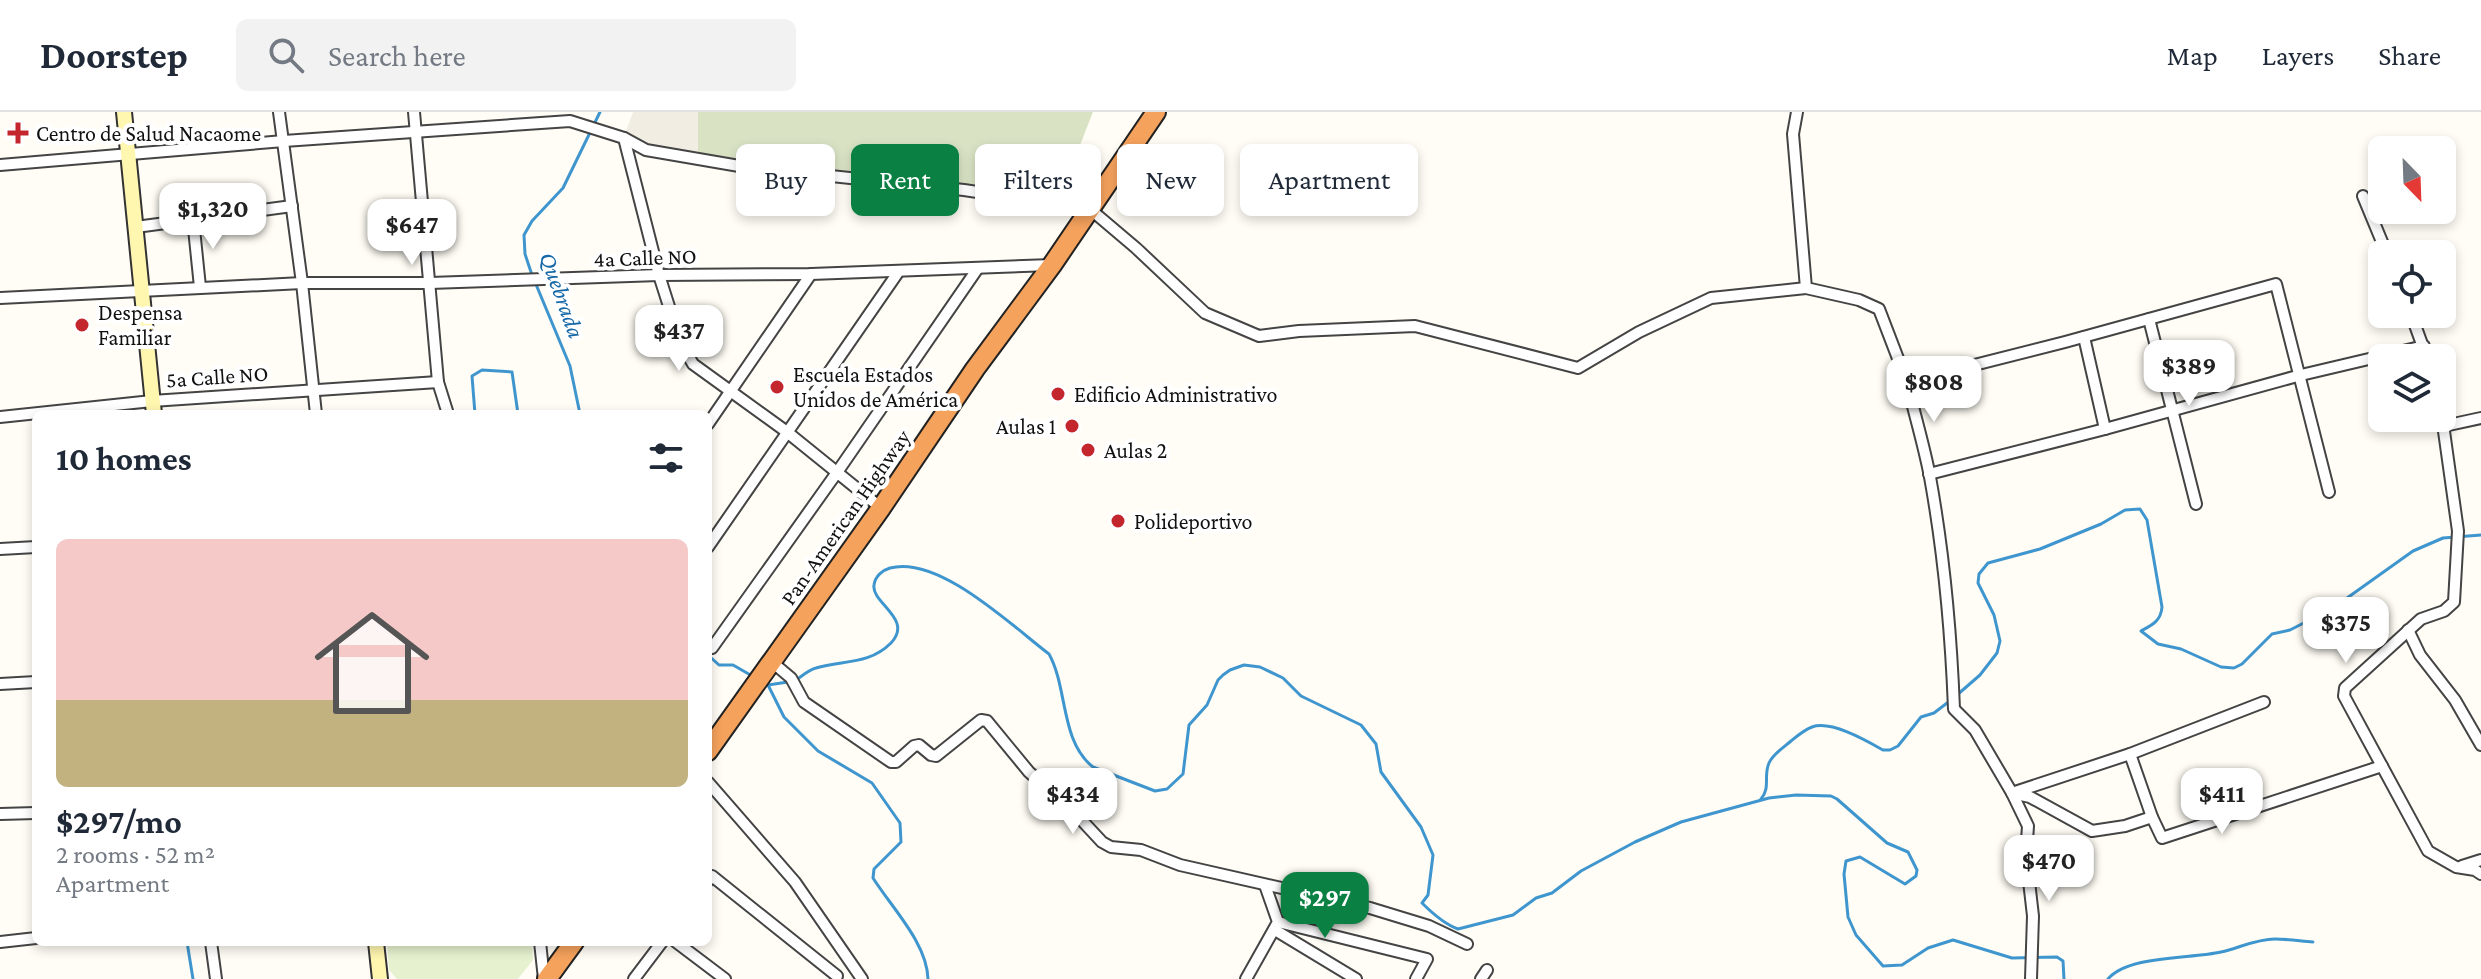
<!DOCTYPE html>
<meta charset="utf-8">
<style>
:root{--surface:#fff;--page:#f2f2f3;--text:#1f2937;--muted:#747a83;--line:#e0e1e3;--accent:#0b8043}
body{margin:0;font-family:"Crimson Pro",serif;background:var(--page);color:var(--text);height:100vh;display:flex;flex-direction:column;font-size:30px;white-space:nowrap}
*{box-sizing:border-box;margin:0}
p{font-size:26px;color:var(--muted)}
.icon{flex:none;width:44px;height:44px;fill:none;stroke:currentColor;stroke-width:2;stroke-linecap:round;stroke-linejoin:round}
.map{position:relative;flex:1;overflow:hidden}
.side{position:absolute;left:32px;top:298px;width:680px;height:536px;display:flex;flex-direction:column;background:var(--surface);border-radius:12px;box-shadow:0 4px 12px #0003}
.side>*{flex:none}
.guide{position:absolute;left:736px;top:32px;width:760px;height:72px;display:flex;gap:16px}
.needle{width:52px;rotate:157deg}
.tools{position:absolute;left:2368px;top:24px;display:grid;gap:16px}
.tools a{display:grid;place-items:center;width:88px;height:88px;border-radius:12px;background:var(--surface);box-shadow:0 4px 12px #0003;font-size:40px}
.price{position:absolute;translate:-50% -68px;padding:0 18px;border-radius:16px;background:#fff;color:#222;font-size:26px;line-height:52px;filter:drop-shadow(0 2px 4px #0008)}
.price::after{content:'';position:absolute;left:50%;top:48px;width:24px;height:18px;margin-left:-12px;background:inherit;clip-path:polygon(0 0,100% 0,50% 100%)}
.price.selected{background:var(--accent);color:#fff}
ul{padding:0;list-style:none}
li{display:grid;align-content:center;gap:16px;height:424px;padding:0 24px}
li span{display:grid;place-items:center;height:248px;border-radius:12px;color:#555}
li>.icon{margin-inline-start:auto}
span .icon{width:144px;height:144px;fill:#fffc;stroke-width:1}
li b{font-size:34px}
h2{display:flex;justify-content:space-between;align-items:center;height:96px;padding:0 24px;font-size:34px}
.chip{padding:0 28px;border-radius:12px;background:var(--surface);box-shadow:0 4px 12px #0003;font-size:28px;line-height:72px}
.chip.selected{background:var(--accent);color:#fff}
header{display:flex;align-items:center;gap:48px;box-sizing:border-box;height:112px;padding:0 40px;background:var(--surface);border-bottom:2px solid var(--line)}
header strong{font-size:38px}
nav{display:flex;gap:44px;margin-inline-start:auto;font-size:28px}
.search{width:560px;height:72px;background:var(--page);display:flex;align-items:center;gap:20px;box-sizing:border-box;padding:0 28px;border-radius:12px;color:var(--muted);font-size:30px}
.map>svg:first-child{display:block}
</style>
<header>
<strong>Doorstep</strong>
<div class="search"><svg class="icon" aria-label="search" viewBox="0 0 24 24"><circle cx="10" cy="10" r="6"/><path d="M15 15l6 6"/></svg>Search here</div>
<nav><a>Map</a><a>Layers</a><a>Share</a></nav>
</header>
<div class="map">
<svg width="2481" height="867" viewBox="0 0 2481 867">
<rect width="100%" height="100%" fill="#fffdf5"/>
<polygon fill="#d9e3c4" points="698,0 1093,0 1060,84 698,42"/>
<polygon fill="#e6f2cf" points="387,830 532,830 533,848 518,867 397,867 389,858"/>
<polygon fill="#f1ede2" points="633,0 698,0 698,42 644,31 625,22"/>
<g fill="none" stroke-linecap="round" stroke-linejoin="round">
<g stroke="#3f96cf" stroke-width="3">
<polyline points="532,163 525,142 524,123 532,109 563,76 600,0"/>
<polyline points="535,170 570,254 580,302"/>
<polyline points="475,302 472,264 482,258 512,260 518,302"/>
<polyline points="708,543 719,553 733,553 754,565"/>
<path d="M795,569C802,564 808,558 816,556C843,548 869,553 891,531C914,507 871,491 874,473C875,464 883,458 890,456C939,443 1012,514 1049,542C1068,576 1060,629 1093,655L1155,679L1167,677L1183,662L1189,613L1207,593L1218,568L1223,563L1230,558L1244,553L1260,555L1283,566L1301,584L1361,613L1376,632L1381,660L1421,715L1433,743L1428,783L1422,791C1432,801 1444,812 1458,817L1513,803L1536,786L1552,781L1581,759L1635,730L1681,710L1769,686L1796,683L1831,684L1837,687L1887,731L1908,740L1917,758L1916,764L1905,772L1860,745L1846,749L1844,762L1848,805L1856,823L1883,854L1902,853L1928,836L1953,828L2012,846L2057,845L2063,849L2064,867"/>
<polyline points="768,573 788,570"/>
<path d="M768,573L784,605L818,639L872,671L900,711L901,730L874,757L873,766C892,796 927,831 928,867"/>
<path d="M1957,583L1980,563L1997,541L2000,529L1994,503L1978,471L1979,462L1988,451L2040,437L2101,412L2125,398L2140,397L2147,408L2162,495C2161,509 2152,513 2141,519L2158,532L2181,537L2221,555L2234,556L2242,552L2272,522L2290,518L2333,496L2413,439L2443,426L2481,423"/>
<path d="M1761,687C1771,675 1763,665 1769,651C1773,642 1783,636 1791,629C1797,624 1804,618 1812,615C1831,608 1867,629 1883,638H1890L1898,634L1921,605L1934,601L1951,588"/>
<polyline points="187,830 193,867"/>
<path d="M2108,867C2128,843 2191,847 2221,840C2239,836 2256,827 2275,827C2288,827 2300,829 2313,830"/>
</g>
<g stroke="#444" stroke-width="14">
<g id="street">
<polyline points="279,0 302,171 316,302"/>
<polyline points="414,0 438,270 448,302"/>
<polyline points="1797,0 1793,22 1806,176 1859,188 1879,197 1907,270 2065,230 2276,172 2329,380"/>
<polyline points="624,26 659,163 680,229 693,252 787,320 881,396"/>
<polyline points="0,53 284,29 570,9 624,26 646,38 745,55 964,78 1090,97 1136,136 1205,201 1259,224 1299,219 1415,214 1578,256 1639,220 1711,186 1806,176"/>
<polyline points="2363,84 2387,142"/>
<polyline points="193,107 200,175"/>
<polyline points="136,115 292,94"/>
<polyline points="0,186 302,171 430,171 659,163 811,162 1052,153"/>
<polyline points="2411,202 2427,246"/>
<polyline points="2149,207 2196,392"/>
<polyline points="2084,225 2105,317"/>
<path d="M1907,270C1914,301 1924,333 1930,365C1944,442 1951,519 1954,597L1975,618L2012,681L2030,685L2092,719L2125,714L2152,705"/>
<polyline points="0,305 152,289 438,270"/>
<polyline points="2442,305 2458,419 2454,490 2444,499 2421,507 2345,576 2344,584 2428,739 2456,755 2475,758 2481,762"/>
<polyline points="708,312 811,162"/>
<polyline points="2444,314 2481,306"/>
<polyline points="1929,362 2105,317 2301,263 2424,234"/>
<polyline points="708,435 899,159"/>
<polyline points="0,437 36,435"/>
<polyline points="2408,518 2420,543 2455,588 2481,633"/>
<polyline points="712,536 838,359 978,156"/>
<polyline points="772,550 791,566 804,590 891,650 896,650 914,634 919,633 931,643 936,644 981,608 987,609 1029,660 1075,701 1102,730 1111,735 1141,738 1180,753 1370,796 1429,814 1467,832"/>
<polyline points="0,572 36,570"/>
<polyline points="2130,642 2152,705 2162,726 2382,654"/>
<polyline points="708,670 795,770 862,867"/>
<polyline points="0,702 36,701"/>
<polyline points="2462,754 2481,748"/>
<polyline points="708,769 712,764 837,864"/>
<polyline points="1278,810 1427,847 1416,867"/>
<polyline points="1275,818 1356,867"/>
<polyline points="0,830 36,826"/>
<polyline points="211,830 216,867"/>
<polyline points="540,830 544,867"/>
<polyline points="676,830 725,867"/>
<polyline points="634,867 662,830"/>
<polyline points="1246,867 1278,810 1265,773"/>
<polyline points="1481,867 1487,858"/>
<polyline points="2031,867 2033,804 2026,743 2028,714 2012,681 2130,642 2264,590"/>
</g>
</g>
<g stroke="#333" stroke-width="18">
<g id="secondary">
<polyline points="124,0 154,302"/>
<polyline points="376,830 380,867"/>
</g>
</g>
<g stroke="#222" stroke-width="22">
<g id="highway">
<polyline points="708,639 881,396 975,257 1052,153 1156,0"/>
<polyline points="547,867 574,830"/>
</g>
</g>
<use href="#street" stroke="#fff" stroke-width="10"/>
<use href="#secondary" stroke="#fff6b0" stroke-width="14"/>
<use href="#highway" stroke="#f5a25d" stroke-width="18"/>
</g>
<g fill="#c4262e" stroke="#fff" stroke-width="3">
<path d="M14 9h8v8h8v8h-8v8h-8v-8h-8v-8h8z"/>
<circle cx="82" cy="213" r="8"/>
<circle cx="777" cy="275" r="8"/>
<circle cx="1058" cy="282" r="8"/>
<circle cx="1072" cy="314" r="8"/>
<circle cx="1088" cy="338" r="8"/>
<circle cx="1118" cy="409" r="8"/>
</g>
<g text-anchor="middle" stroke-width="8" stroke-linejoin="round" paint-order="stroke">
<g font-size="22" fill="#111" stroke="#fff" text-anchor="start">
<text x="36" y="29">Centro de Salud Nacaome</text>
<text x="98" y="208">Despensa<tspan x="98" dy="25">Familiar</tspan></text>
<text x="793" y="270">Escuela Estados<tspan x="793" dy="25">Unidos de América</tspan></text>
<text x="1074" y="290">Edificio Administrativo</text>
<text x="1056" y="322" text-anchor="end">Aulas 1</text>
<text x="1104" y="346">Aulas 2</text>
<text x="1134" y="417">Polideportivo</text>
</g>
<g font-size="22" fill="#111" stroke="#fff">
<text transform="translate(645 145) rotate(-2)" y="8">4a Calle NO</text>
<text transform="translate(217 264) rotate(-4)" y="8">5a Calle NO</text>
<text transform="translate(845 405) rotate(-55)" y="8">Pan-American Highway</text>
</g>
<g font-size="24" font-style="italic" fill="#1768a6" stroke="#fff">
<text transform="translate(562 183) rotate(70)" y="8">Quebrada</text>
</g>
</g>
</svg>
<div class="tools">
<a><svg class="needle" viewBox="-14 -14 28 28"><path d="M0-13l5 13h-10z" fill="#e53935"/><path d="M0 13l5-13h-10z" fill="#747a83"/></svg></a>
<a><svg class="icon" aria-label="locate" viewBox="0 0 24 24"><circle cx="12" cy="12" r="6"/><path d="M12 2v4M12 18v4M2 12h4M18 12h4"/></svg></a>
<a><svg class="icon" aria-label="layers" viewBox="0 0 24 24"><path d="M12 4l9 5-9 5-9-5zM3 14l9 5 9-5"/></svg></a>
</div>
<b class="price" style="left:213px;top:139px">$1,320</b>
<b class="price" style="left:412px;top:155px">$647</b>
<b class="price" style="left:679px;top:261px">$437</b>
<b class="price" style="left:2189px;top:296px">$389</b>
<b class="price" style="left:1934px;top:312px">$808</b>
<b class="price" style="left:2346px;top:553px">$375</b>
<b class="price" style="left:1073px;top:724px">$434</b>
<b class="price" style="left:2222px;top:724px">$411</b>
<b class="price" style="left:2049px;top:791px">$470</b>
<b class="price selected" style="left:1325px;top:828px">$297</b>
<div class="guide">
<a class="chip">Buy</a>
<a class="chip selected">Rent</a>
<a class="chip">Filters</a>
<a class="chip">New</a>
<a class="chip">Apartment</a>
</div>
<section class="side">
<h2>10 homes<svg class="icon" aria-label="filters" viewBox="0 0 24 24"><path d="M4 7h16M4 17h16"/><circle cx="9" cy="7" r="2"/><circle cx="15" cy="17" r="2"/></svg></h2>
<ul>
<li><span style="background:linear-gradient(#f6c9c9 65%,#c2b280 0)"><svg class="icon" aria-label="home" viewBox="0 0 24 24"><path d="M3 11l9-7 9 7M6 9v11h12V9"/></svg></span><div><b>$297/mo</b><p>2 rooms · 52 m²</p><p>Apartment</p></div></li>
</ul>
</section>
</div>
